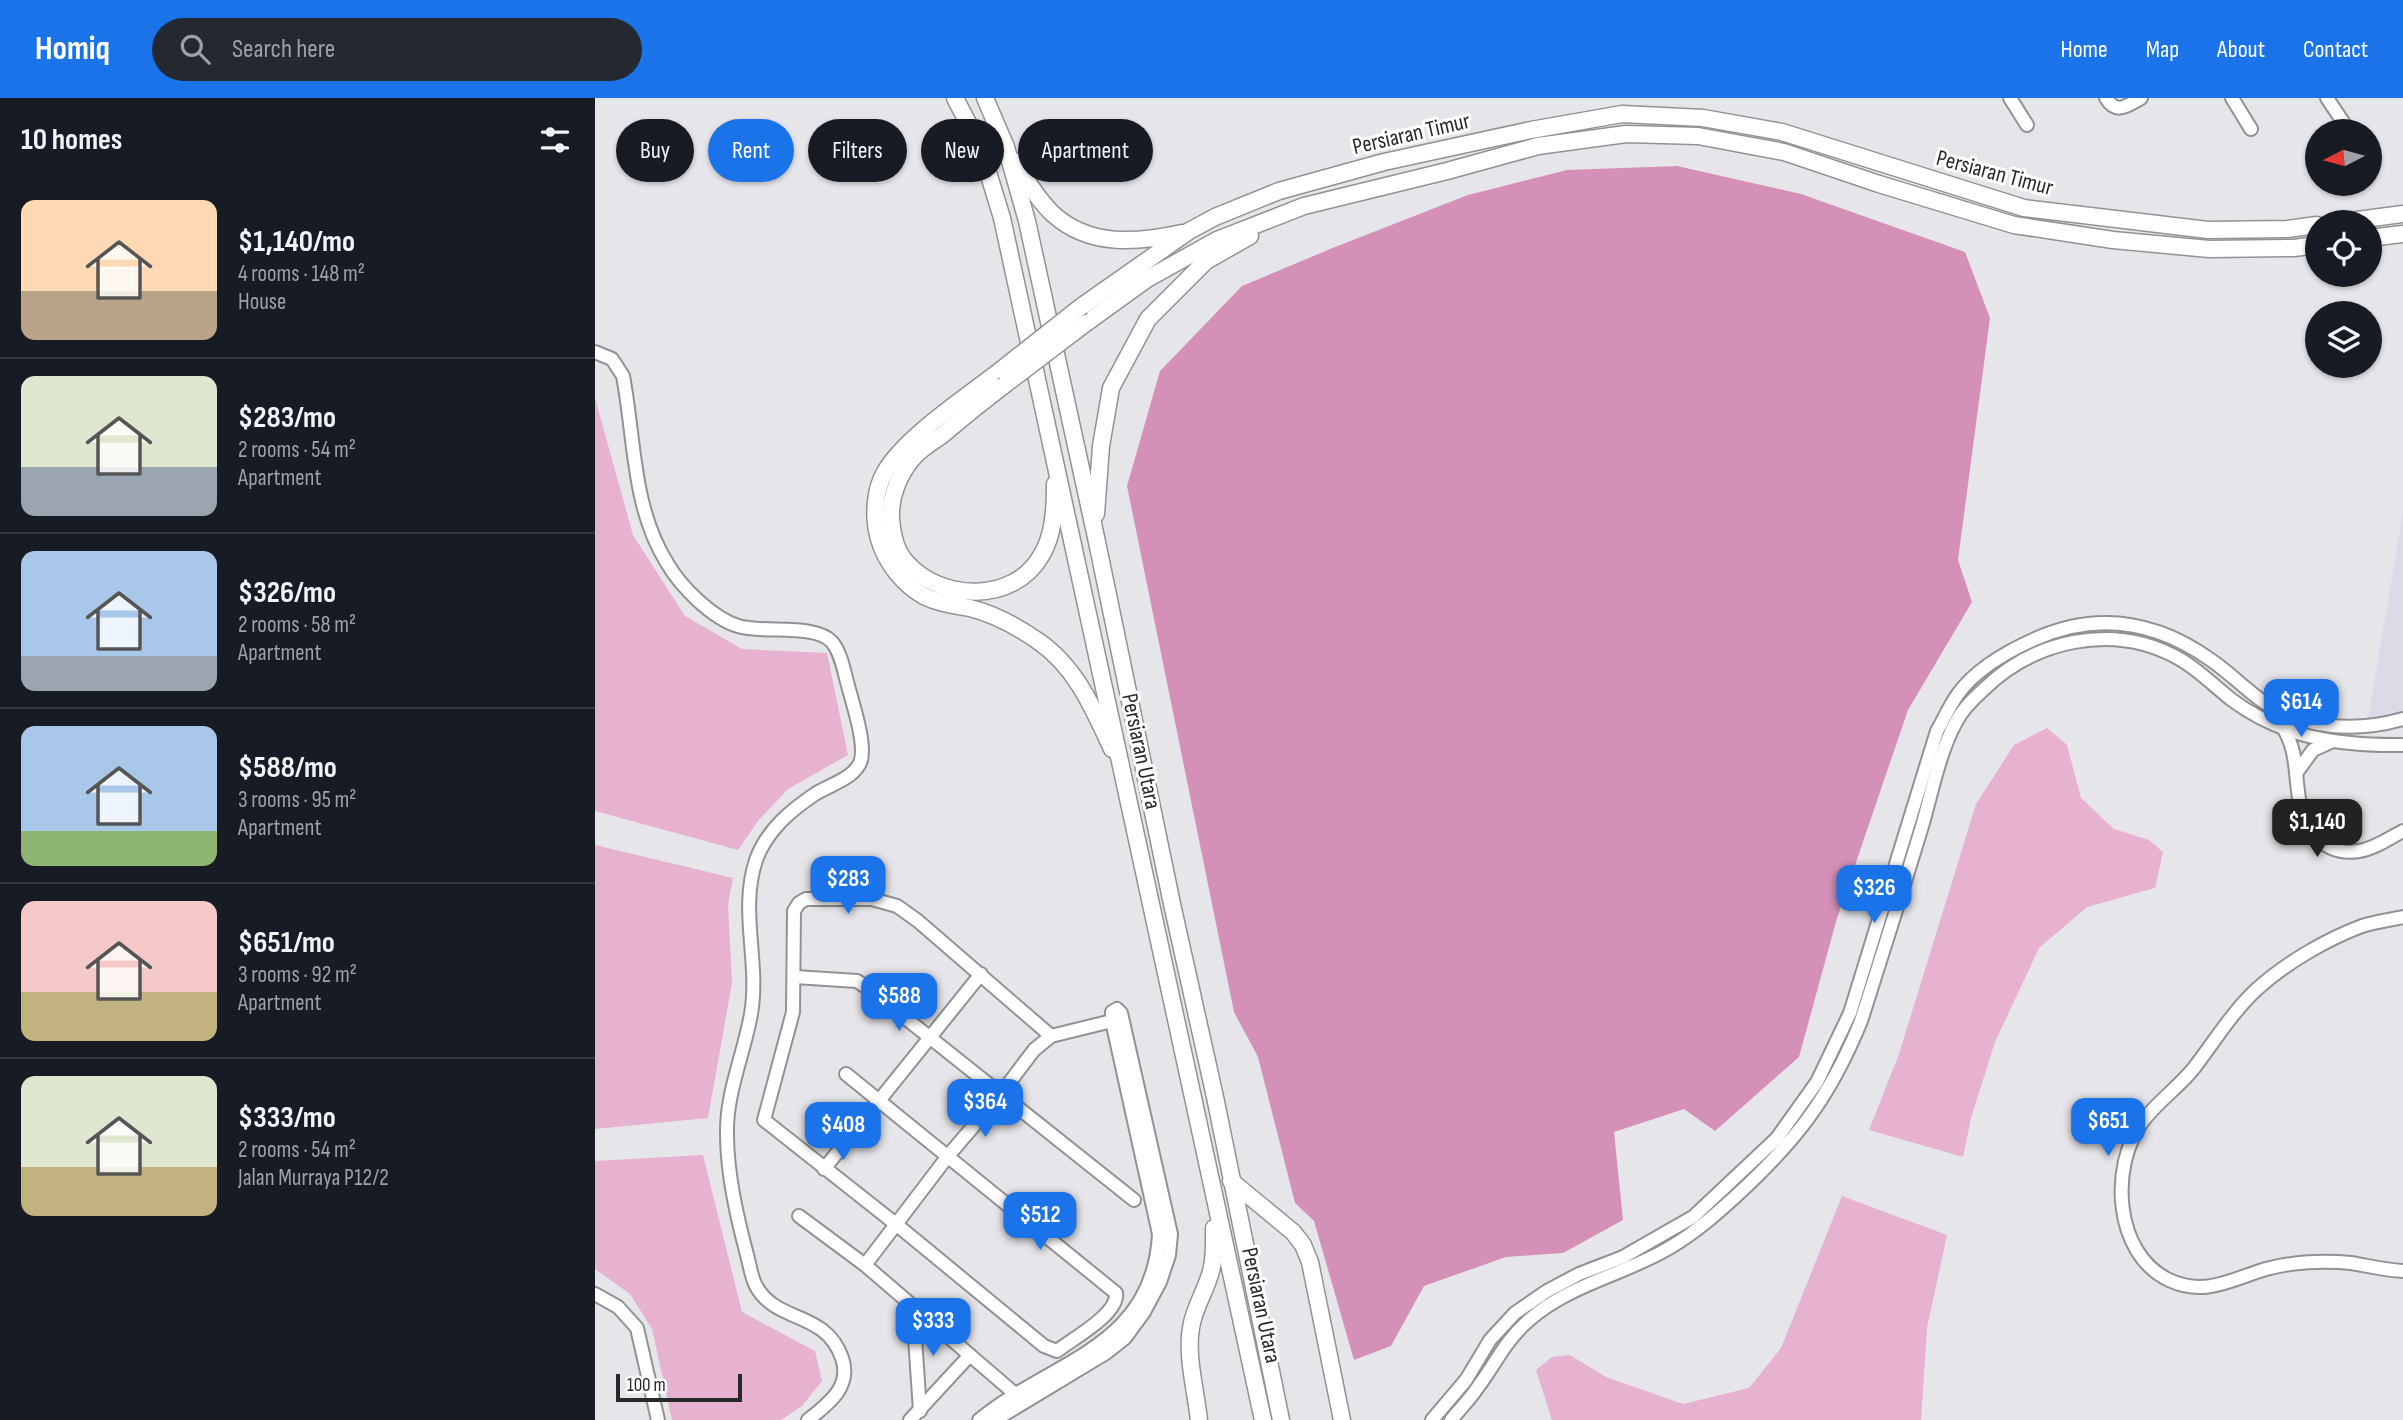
<!DOCTYPE html>
<meta charset="utf-8">
<style>
:root{--surface:#171b24;--page:#242831;--text:#f1f3f6;--muted:#9ea1a6;--line:#363941;--accent:#1a73e8}
body{margin:0;font-family:"Sofia Sans Condensed",sans-serif;background:var(--page);color:var(--text);height:100vh;display:flex;flex-direction:column;font-size:26px;white-space:nowrap}
*{box-sizing:border-box;margin:0}
p{font-size:23px;color:var(--muted)}
.icon{flex:none;width:38px;height:38px;fill:none;stroke:currentColor;stroke-width:2;stroke-linecap:round;stroke-linejoin:round}
.map{position:relative;flex:1;overflow:hidden}
.drawer{display:flex;flex-direction:column;background:var(--surface);width:595px}
.drawer>*{flex:none}
.banner{position:absolute;left:21px;top:21px;width:665px;height:63px;display:flex;gap:14px}
.needle{width:46px;rotate:264deg}
.fabs{position:absolute;left:1710px;top:21px;display:grid;gap:14px}
.fabs a{display:grid;place-items:center;width:77px;height:77px;border-radius:50%;background:var(--surface);box-shadow:0 2px 5px #0004;font-size:35px}
.scale{position:absolute;left:21px;bottom:18px;width:126px;box-sizing:border-box;padding-left:7px;border:4px solid #29292a;border-top:0;font-size:19px;line-height:24px;white-space:nowrap;color:#29292a;-webkit-text-stroke:5px #fff;paint-order:stroke}
.price{position:absolute;translate:-50% -60px;padding:0 16px;border-radius:14px;background:var(--accent);color:#fff;font-size:23px;line-height:46px;filter:drop-shadow(0 2px 4px #0008)}
.price::after{content:'';position:absolute;left:50%;top:42px;width:21px;height:16px;margin-left:-10px;background:inherit;clip-path:polygon(0 0,100% 0,50% 100%)}
.price.on{background:#222;color:#fff}
ul{padding:0;list-style:none}
li{display:flex;align-items:center;gap:21px;height:175px;padding:0 21px}
li+li{border-top:2px solid var(--line)}
li span{display:grid;place-items:center;flex:none;width:196px;height:140px;border-radius:14px;color:#555}
li>.icon{margin-inline-start:auto}
span .icon{width:84px;height:84px;fill:#fffc;stroke-width:1}
li b{font-size:30px}
h2{display:flex;justify-content:space-between;align-items:center;height:84px;padding:0 21px;font-size:30px}
.chip{padding:0 24px;border-radius:32px;background:var(--surface);box-shadow:0 2px 5px #0004;font-size:24px;line-height:63px}
.chip.on{background:var(--accent);color:#fff}
header{display:flex;align-items:center;gap:42px;box-sizing:border-box;height:98px;padding:0 35px;background:var(--accent);color:#fff}
header strong{font-size:33px}
nav{display:flex;gap:38px;margin-inline-start:auto;font-size:24px}
.search{width:490px;height:63px;background:var(--page);display:flex;align-items:center;gap:18px;box-sizing:border-box;padding:0 24px;border-radius:38px;color:var(--muted);font-size:26px}
main{display:flex;flex:1;min-height:0}
.map>svg:first-child{display:block}
</style>
<header>
<strong>Homiq</strong>
<div class="search"><svg class="icon" aria-label="search" viewBox="0 0 24 24"><circle cx="10" cy="10" r="6"/><path d="M15 15l6 6"/></svg>Search here</div>
<nav><a>Home</a><a>Map</a><a>About</a><a>Contact</a></nav>
</header>
<main>
<section class="drawer">
<h2>10 homes<svg class="icon" aria-label="filters" viewBox="0 0 24 24"><path d="M4 7h16M4 17h16"/><circle cx="9" cy="7" r="2"/><circle cx="15" cy="17" r="2"/></svg></h2>
<ul>
<li><span style="background:linear-gradient(#ffd9b3 65%,#b9a48a 0)"><svg class="icon" aria-label="home" viewBox="0 0 24 24"><path d="M3 11l9-7 9 7M6 9v11h12V9"/></svg></span><div><b>$1,140/mo</b><p>4 rooms · 148 m²</p><p>House</p></div></li>
<li><span style="background:linear-gradient(#dfe7d0 65%,#9aa5b1 0)"><svg class="icon" aria-label="home" viewBox="0 0 24 24"><path d="M3 11l9-7 9 7M6 9v11h12V9"/></svg></span><div><b>$283/mo</b><p>2 rooms · 54 m²</p><p>Apartment</p></div></li>
<li><span style="background:linear-gradient(#a9c7e8 75%,#9aa5b1 0)"><svg class="icon" aria-label="home" viewBox="0 0 24 24"><path d="M3 11l9-7 9 7M6 9v11h12V9"/></svg></span><div><b>$326/mo</b><p>2 rooms · 58 m²</p><p>Apartment</p></div></li>
<li><span style="background:linear-gradient(#a9c7e8 75%,#8fb573 0)"><svg class="icon" aria-label="home" viewBox="0 0 24 24"><path d="M3 11l9-7 9 7M6 9v11h12V9"/></svg></span><div><b>$588/mo</b><p>3 rooms · 95 m²</p><p>Apartment</p></div></li>
<li><span style="background:linear-gradient(#f6c9c9 65%,#c2b280 0)"><svg class="icon" aria-label="home" viewBox="0 0 24 24"><path d="M3 11l9-7 9 7M6 9v11h12V9"/></svg></span><div><b>$651/mo</b><p>3 rooms · 92 m²</p><p>Apartment</p></div></li>
<li><span style="background:linear-gradient(#dfe7d0 65%,#c2b280 0)"><svg class="icon" aria-label="home" viewBox="0 0 24 24"><path d="M3 11l9-7 9 7M6 9v11h12V9"/></svg></span><div><b>$333/mo</b><p>2 rooms · 54 m²</p><p>Jalan Murraya P12/2</p></div></li>
</ul>
</section>
<div class="map">
<svg width="1808" height="1322" viewBox="0 0 1808 1322">
<rect width="100%" height="100%" fill="#e6e6ea"/>
<polygon fill="#dadbe6" points="1808,413 1808,613 1773,622"/>
<g fill="#e6b2cf">
<polygon points="0,300 38,437 90,518 147,551 232,555 253,657 193,691 163,723 143,752 0,713"/>
<polygon points="1452,630 1472,647 1486,700 1519,731 1554,742 1568,754 1560,790 1492,809 1444,850 1400,944 1376,1020 1368,1059 1274,1032 1304,956 1381,706 1419,647"/>
<polygon points="0,747 138,780 133,806 137,885 113,1020 0,1031"/>
<polygon points="108,1057 147,1214 220,1253 227,1283 207,1308 186,1322 77,1322 57,1231 35,1196 0,1171 0,1063"/>
<polygon points="1247,1098 1352,1137 1332,1230 1326,1322 957,1322 941,1272 957,1259 975,1257 1011,1279 1088,1306 1154,1290 1186,1250"/>
</g>
<polygon fill="#d590b8" points="1082,68 1206,96 1370,154 1395,220 1363,462 1377,504 1313,612 1242,820 1204,959 1120,1033 1089,1011 1019,1034 1028,1122 968,1155 911,1159 829,1188 796,1248 759,1262 719,1123 700,1105 663,959 639,914 532,388 565,273 647,188 740,149 873,97 972,72"/>
<g fill="none" stroke-linecap="round" stroke-linejoin="round">
<g stroke="#929296" stroke-width="16">
<g id="minor">
<polyline points="1415,0 1432,27"/>
<path d="M1511,0C1521,17 1532,8 1546,0"/>
<polyline points="1637,0 1656,31"/>
<polyline points="1732,0 1748,24"/>
<path d="M0,254L17,261L28,278C40,341 37,409 72,465C86,489 117,520 143,528C169,536 220,525 237,544C245,554 248,568 251,580C256,601 271,643 266,662C261,680 234,687 220,696C195,713 172,732 161,762C144,813 165,864 156,916C149,956 131,995 132,1036C132,1076 142,1119 152,1157C155,1167 156,1179 161,1188C182,1226 230,1212 247,1260C257,1289 233,1306 213,1322"/>
<path d="M1689,631C1701,652 1700,670 1703,693C1706,726 1726,759 1764,753C1779,751 1794,740 1808,733"/>
<polyline points="1702,674 1718,652 1738,643"/>
<path d="M1808,819C1794,822 1780,824 1767,828C1730,842 1691,865 1662,891C1638,913 1619,944 1599,970C1584,989 1563,1003 1548,1023C1514,1068 1519,1156 1574,1182C1610,1199 1637,1181 1671,1171C1697,1164 1729,1162 1756,1165C1774,1168 1790,1172 1808,1173"/>
<polyline points="200,879 262,883 274,891 539,1102"/>
<path d="M251,976L521,1195C524,1216 477,1241 462,1253L449,1248L302,1127L169,1022L198,914L199,813L204,805L211,801H277L302,808L323,823L456,938"/>
<polyline points="229,1071 386,876"/>
<polyline points="204,1118 270,1167 426,1301"/>
<polyline points="270,1167 353,1058 405,997 439,952 456,938 517,923"/>
<polyline points="0,1196 23,1209 42,1230 63,1322"/>
<polyline points="318,1210 325,1313"/>
<polyline points="315,1322 375,1257"/>
<path d="M384,1322C456,1262 558,1251 564,1136L517,923V914L522,911L526,915L576,1136L574,1157L565,1184L549,1214L530,1240L511,1255L400,1322"/>
<path d="M837,1322L871,1282L895,1242L920,1215L952,1193L984,1176L1028,1159L1098,1119L1182,1040L1222,984L1255,915L1342,633C1349,621 1355,607 1363,596C1381,571 1413,553 1440,541C1503,513 1561,523 1616,562C1635,575 1651,592 1670,605C1712,632 1762,634 1808,621"/>
<path d="M856,1322C865,1311 875,1301 883,1289C901,1265 910,1243 934,1222C971,1189 1022,1178 1065,1155C1094,1140 1118,1119 1141,1098C1202,1042 1235,999 1266,923C1287,857 1308,791 1328,725C1337,693 1345,653 1361,624C1367,612 1378,601 1388,592C1439,542 1518,524 1583,560C1603,571 1619,588 1637,602C1688,640 1746,648 1808,647"/>
</g>
</g>
<g stroke="#929296" stroke-width="19">
<g id="major">
<polyline points="360,0 385,48 407,120 668,1322"/>
<polyline points="390,0 411,49 432,123 502,444 577,806 620,999 686,1322"/>
<path d="M419,63C431,81 442,101 458,116C494,149 542,145 587,135"/>
<polyline points="1747,124 1808,116"/>
<polyline points="1774,140 1808,136"/>
<polyline points="487,208 594,133 620,119 684,93 789,64 936,32 1027,16 1108,20 1187,34 1429,110 1613,132 1692,131 1722,127"/>
<polyline points="491,225 552,181 622,142 709,108 852,73 943,48 1031,36 1103,38 1189,54 1284,86 1419,127 1518,142 1614,151 1699,150 1722,147"/>
<path d="M406,272C373,298 310,339 290,374C279,393 278,420 284,441C291,465 308,486 329,498C345,506 359,507 375,510C399,516 423,529 443,543C481,569 498,610 517,651"/>
<path d="M408,288C387,304 366,321 346,338C336,345 324,352 317,361C303,378 295,400 296,420C297,435 301,454 312,465C346,503 418,506 446,458C459,437 460,410 460,386"/>
<polyline points="501,416 506,348 516,290 553,221 611,163 655,138"/>
<polyline points="636,1083 698,1134 708,1147 715,1164 747,1322"/>
<path d="M604,1322C601,1294 591,1257 596,1230C599,1209 611,1193 616,1173C620,1159 619,1145 619,1130"/>
</g>
</g>
<use href="#minor" stroke="#fff" stroke-width="12"/>
<use href="#major" stroke="#fff" stroke-width="16"/>
<g stroke="#929296" stroke-width="19" stroke-linecap="butt">
<g id="major-bridge">
<polyline points="406,272 487,208"/>
<polyline points="408,288 491,225"/>
</g>
</g>
<use href="#major-bridge" stroke="#fff" stroke-width="16"/>
</g>
<g text-anchor="middle" stroke-width="6" stroke-linejoin="round" paint-order="stroke">
<g font-size="23" fill="#29292a" stroke="#fff">
<text transform="translate(816 35) rotate(-13)" y="8">Persiaran Timur</text>
<text transform="translate(1400 74) rotate(15)" y="8">Persiaran Timur</text>
<text transform="translate(547 653) rotate(78)" y="8">Persiaran Utara</text>
<text transform="translate(667 1207) rotate(78)" y="8">Persiaran Utara</text>
</g>
</g>
</svg>
<div class="fabs">
<a><svg class="needle" viewBox="-14 -14 28 28"><path d="M0-13l5 13h-10z" fill="#e53935"/><path d="M0 13l5-13h-10z" fill="#9ea1a6"/></svg></a>
<a><svg class="icon" aria-label="locate" viewBox="0 0 24 24"><circle cx="12" cy="12" r="6"/><path d="M12 2v4M12 18v4M2 12h4M18 12h4"/></svg></a>
<a><svg class="icon" aria-label="layers" viewBox="0 0 24 24"><path d="M12 4l9 5-9 5-9-5zM3 14l9 5 9-5"/></svg></a>
</div>
<div class="scale">100 m</div>
<b class="price" style="left:1706px;top:641px">$614</b>
<b class="price on" style="left:1722px;top:761px">$1,140</b>
<b class="price" style="left:253px;top:818px">$283</b>
<b class="price" style="left:1279px;top:827px">$326</b>
<b class="price" style="left:304px;top:935px">$588</b>
<b class="price" style="left:390px;top:1041px">$364</b>
<b class="price" style="left:1513px;top:1060px">$651</b>
<b class="price" style="left:248px;top:1064px">$408</b>
<b class="price" style="left:445px;top:1154px">$512</b>
<b class="price" style="left:338px;top:1260px">$333</b>
<div class="banner">
<a class="chip">Buy</a>
<a class="chip on">Rent</a>
<a class="chip">Filters</a>
<a class="chip">New</a>
<a class="chip">Apartment</a>
</div>
</div>
</main>
